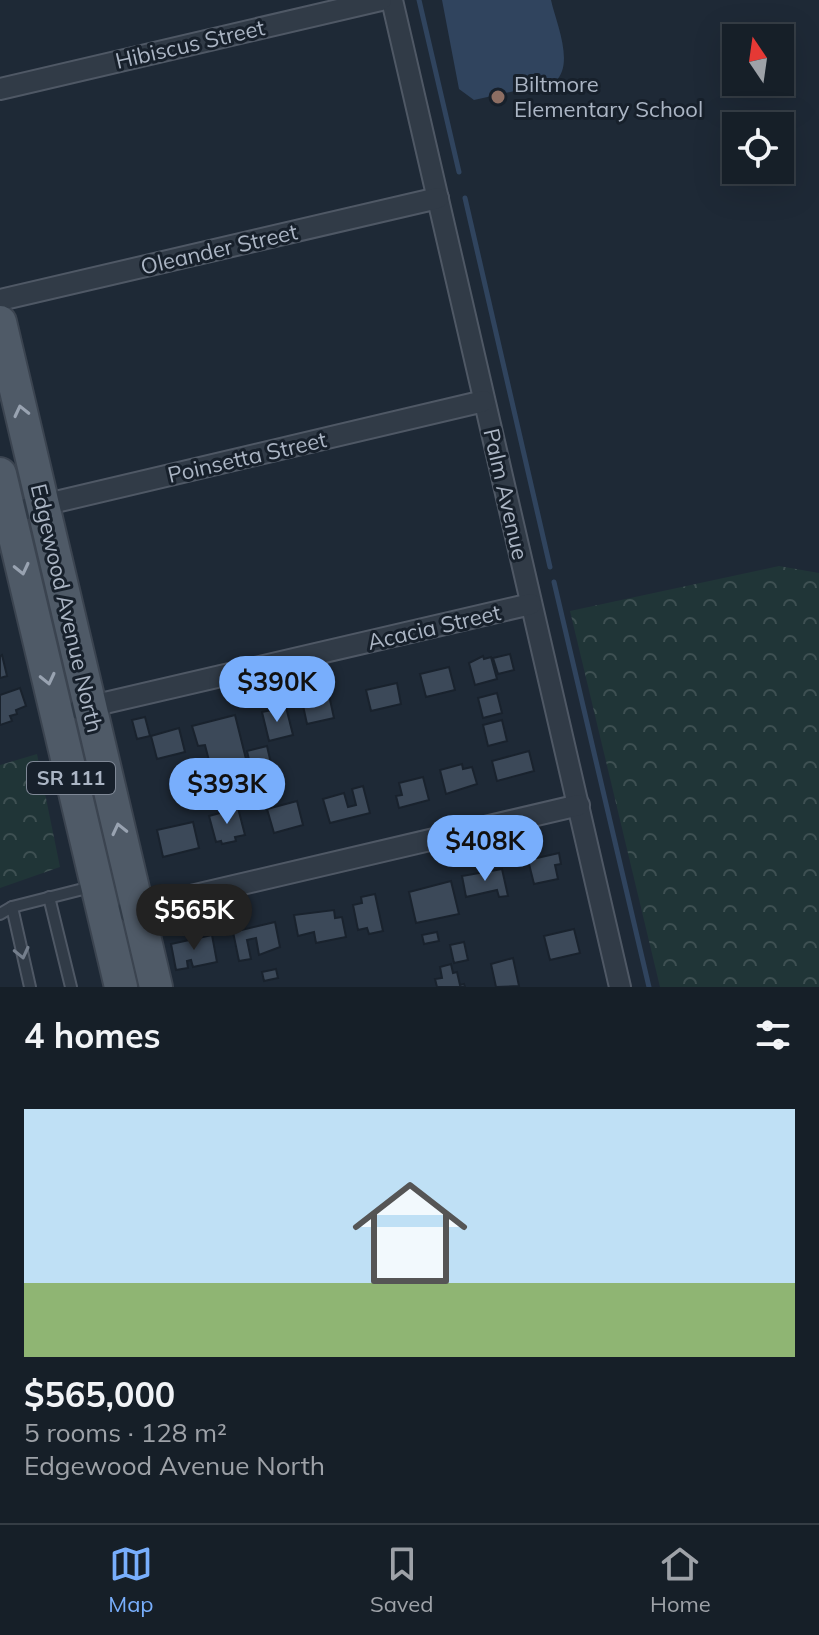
<!DOCTYPE html>
<meta charset="utf-8">
<style>
:root{--surface:#161f28;--page:#1f2730;--text:#f1f3f6;--muted:#9ea2a8;--line:#353d45;--accent:#78aefc}
body{margin:0;font-family:Mulish,sans-serif;background:var(--page);color:var(--text);height:100vh;display:flex;flex-direction:column;font-size:30px;white-space:nowrap}
*{box-sizing:border-box;margin:0}
p{font-size:26px;color:var(--muted)}
.icon{flex:none;width:44px;height:44px;fill:none;stroke:currentColor;stroke-width:2;stroke-linecap:round;stroke-linejoin:round}
.map{position:relative;height:987px;overflow:hidden}
.details{display:flex;flex-direction:column;background:var(--surface);flex:1}
.details>*{flex:none}
.needle{width:52px;rotate:347deg}
.buttons{position:absolute;left:722px;top:24px;display:grid;gap:16px}
.buttons a{display:grid;place-items:center;width:72px;height:72px;border-radius:0px;background:var(--surface);box-shadow:0 8px 32px #0002,0 0 0 2px var(--line);font-size:40px}
.price{position:absolute;translate:-50% -68px;padding:0 18px;border-radius:28px;background:var(--accent);color:#111;font-size:26px;line-height:52px;filter:drop-shadow(0 2px 4px #0008)}
.price::after{content:'';position:absolute;left:50%;top:48px;width:24px;height:18px;margin-left:-12px;background:inherit;clip-path:polygon(0 0,100% 0,50% 100%)}
.price.selected{background:#222;color:#fff}
ul{padding:0;list-style:none}
li{display:grid;align-content:center;gap:16px;height:424px;padding:0 24px}
li span{display:grid;place-items:center;height:248px;border-radius:0px;color:#555}
li>.icon{margin-inline-start:auto}
span .icon{width:144px;height:144px;fill:#fffc;stroke-width:1}
li b{font-size:34px}
h2{display:flex;justify-content:space-between;align-items:center;height:96px;padding:0 24px;font-size:34px}
.tab-bar{display:flex;justify-content:space-around;align-items:center;height:112px;border-top:2px solid var(--line);background:var(--surface);font-size:22px;color:var(--muted)}
.tab-bar a{display:grid;justify-items:center;gap:4px}
.tab-bar .selected{color:var(--accent)}
.map>svg:first-child{display:block}
</style>
<div class="map">
<svg width="819" height="987" viewBox="0 0 819 987">
<defs>
<pattern id="forest-crowns" width="20" height="18" patternUnits="userSpaceOnUse" patternTransform="scale(2)"><rect width="20" height="18" fill="#203537"/><path d="M2 6a3 3 0 1 1 6 0M12 15a3 3 0 1 1 6 0" fill="none" stroke="#3e5052"/></pattern>
</defs>
<rect width="100%" height="100%" fill="#1e2936"/>
<g fill="url(#forest-crowns)">
<polygon points="779,566 819,573 819,987 660,987 570,611"/>
<polygon points="37,754 60,867 0,888 0,765"/>
</g>
<path fill="#30445e" d="M442,0H551C556,23 575,64 555,82L474,100L459,89Z"/>
<g fill="none" stroke-linecap="round" stroke-linejoin="round">
<g stroke="#30445e" stroke-width="5">
<polyline points="419,0 459,172"/>
<polyline points="465,198 550,567"/>
<polyline points="554,582 649,987"/>
</g>
</g>
<g fill="#3c4959" stroke="#19222d" stroke-width="2">
<polygon points="510,654 514,670 498,674 493,658"/>
<polygon points="2,655 7,676 0,678 0,656"/>
<polygon points="483,656 484,659 491,657 497,679 475,685 469,663"/>
<polygon points="449,667 455,690 426,697 420,674"/>
<polygon points="397,683 401,704 371,711 366,690"/>
<polygon points="20,688 26,706 16,710 17,714 10,716 12,721 0,725 0,695"/>
<polygon points="497,693 502,713 483,718 478,698"/>
<polygon points="329,695 334,718 307,724 302,701"/>
<polygon points="286,707 293,735 269,741 262,712"/>
<polygon points="235,715 250,775 215,784 205,745 198,746 192,726"/>
<polygon points="145,717 150,736 137,739 132,720"/>
<polygon points="502,720 507,741 488,746 483,725"/>
<polygon points="179,728 185,752 157,759 151,736"/>
<polygon points="267,746 272,768 252,773 247,751"/>
<polygon points="529,751 534,771 497,781 492,761"/>
<polygon points="462,764 463,769 472,767 477,784 446,794 440,770"/>
<polygon points="423,777 429,800 399,808 396,796 402,795 399,783"/>
<polygon points="363,786 370,813 330,823 323,799 344,793 348,807 356,805 352,789"/>
<polygon points="297,801 303,825 274,833 267,809"/>
<polygon points="238,808 245,835 235,837 236,841 222,844 221,841 216,842 209,816"/>
<polygon points="193,822 199,848 163,857 157,830"/>
<polygon points="559,853 561,864 555,865 558,879 534,884 528,860"/>
<polygon points="502,869 508,896 499,897 497,890 466,897 462,876"/>
<polygon points="451,881 459,914 416,923 409,892"/>
<polygon points="375,894 383,931 369,934 367,928 358,930 353,905 362,903 361,897"/>
<polygon points="334,910 335,918 342,917 346,937 316,943 314,932 298,936 294,915"/>
<polygon points="275,922 280,947 259,955 256,938 247,940 251,959 239,961 233,932"/>
<polygon points="574,929 580,953 550,960 544,936"/>
<polygon points="437,932 439,941 424,944 422,935"/>
<polygon points="212,935 217,962 193,967 191,960 187,961 188,968 176,970 171,944"/>
<polygon points="464,942 468,960 454,963 450,945"/>
<polygon points="513,958 519,986 496,987 491,964"/>
<polygon points="451,964 453,973 457,972 460,985 464,984 465,987 437,987 435,979 442,978 440,967"/>
<polygon points="276,969 278,978 264,981 262,972"/>
</g>
<g fill="none" stroke-linecap="round" stroke-linejoin="round">
<g stroke="#4f5865" stroke-width="14">
<g id="service">
<polyline points="49,897 71,987"/>
<polyline points="0,914 12,907"/>
<polyline points="30,987 12,907 95,886"/>
</g>
</g>
<g stroke="#4f5865" stroke-width="24">
<g id="minor">
<polyline points="392,0 620,987"/>
<polyline points="0,89 381,0"/>
<polyline points="0,300 438,198"/>
<polyline points="9,513 484,401"/>
<polyline points="79,709 531,604"/>
<polyline points="127,911 579,805"/>
</g>
</g>
<g stroke="#3b4450" stroke-width="36">
<g id="primary">
<polyline points="0,322 156,987"/>
<polyline points="0,474 121,987"/>
</g>
</g>
<use href="#service" stroke="#313b47" stroke-width="10"/>
<use href="#minor" stroke="#313b47" stroke-width="20"/>
<use href="#primary" stroke="#4f5a67" stroke-width="32"/>
</g>
<defs><path id="oneway-chevron" d="M-2-3.5L2.5 0L-2 3.5" fill="none" stroke-width="1.6" stroke-linecap="round" stroke-linejoin="round" transform="scale(2)"/></defs>
<g stroke="#99a3b1">
<use href="#oneway-chevron" transform="translate(21 411) rotate(-103)"/>
<use href="#oneway-chevron" transform="translate(22 569) rotate(77)"/>
<use href="#oneway-chevron" transform="translate(48 679) rotate(77)"/>
<use href="#oneway-chevron" transform="translate(119 829) rotate(-103)"/>
</g>
<use stroke="#747e8c" href="#oneway-chevron" transform="translate(22 953) rotate(77)"/>
<circle fill="#8d6e63" stroke="#17202b" stroke-width="3" cx="498" cy="97" r="8"/>
<g text-anchor="middle" stroke-width="6" stroke-linejoin="round" paint-order="stroke">
<rect fill="#17202b" stroke="#7f8896" stroke-width="2" x="27" y="762" width="88" height="32" rx="6"/>
<g font-size="20" font-weight="bold" fill="#abb5c4">
<text x="71" y="785">SR 111</text>
</g>
<g font-size="22" fill="#abb5c4" stroke="#17202b">
<text transform="translate(190 44) rotate(-13)" y="8">Hibiscus Street</text>
<text transform="translate(219 249) rotate(-13)" y="8">Oleander Street</text>
<text transform="translate(247 457) rotate(-13)" y="8">Poinsetta Street</text>
<text transform="translate(506 494) rotate(77)" y="8">Palm Avenue</text>
<text transform="translate(67 608) rotate(77)" y="8">Edgewood Avenue North</text>
<text transform="translate(434 627) rotate(-13)" y="8">Acacia Street</text>
</g>
<g font-size="22" fill="#abb5c4" stroke="#17202b" text-anchor="start">
<text x="514" y="92">Biltmore<tspan x="514" dy="25">Elementary School</tspan></text>
</g>
</g>
</svg>
<div class="buttons">
<a><svg class="needle" viewBox="-14 -14 28 28"><path d="M0-13l5 13h-10z" fill="#e53935"/><path d="M0 13l5-13h-10z" fill="#9ea2a8"/></svg></a>
<a><svg class="icon" aria-label="locate" viewBox="0 0 24 24"><circle cx="12" cy="12" r="6"/><path d="M12 2v4M12 18v4M2 12h4M18 12h4"/></svg></a>
</div>
<b class="price" style="left:277px;top:724px">$390K</b>
<b class="price" style="left:227px;top:826px">$393K</b>
<b class="price" style="left:485px;top:883px">$408K</b>
<b class="price selected" style="left:194px;top:952px">$565K</b>
</div>
<section class="details">
<h2>4 homes<svg class="icon" aria-label="filters" viewBox="0 0 24 24"><path d="M4 7h16M4 17h16"/><circle cx="9" cy="7" r="2"/><circle cx="15" cy="17" r="2"/></svg></h2>
<ul>
<li><span style="background:linear-gradient(#bfe0f5 70%,#8fb573 0)"><svg class="icon" aria-label="home" viewBox="0 0 24 24"><path d="M3 11l9-7 9 7M6 9v11h12V9"/></svg></span><div><b>$565,000</b><p>5 rooms · 128 m²</p><p>Edgewood Avenue North</p></div></li>
</ul>
</section>
<nav class="tab-bar">
<a class="selected"><svg class="icon" aria-label="map" viewBox="0 0 24 24"><path d="M3 6l6-2 6 2 6-2v14l-6 2-6-2-6 2zM9 4v14M15 6v14"/></svg>Map</a>
<a><svg class="icon" aria-label="saved" viewBox="0 0 24 24"><path d="M7 4h10v16l-5-4-5 4z"/></svg>Saved</a>
<a><svg class="icon" aria-label="home" viewBox="0 0 24 24"><path d="M3 11l9-7 9 7M6 9v11h12V9"/></svg>Home</a>
</nav>
